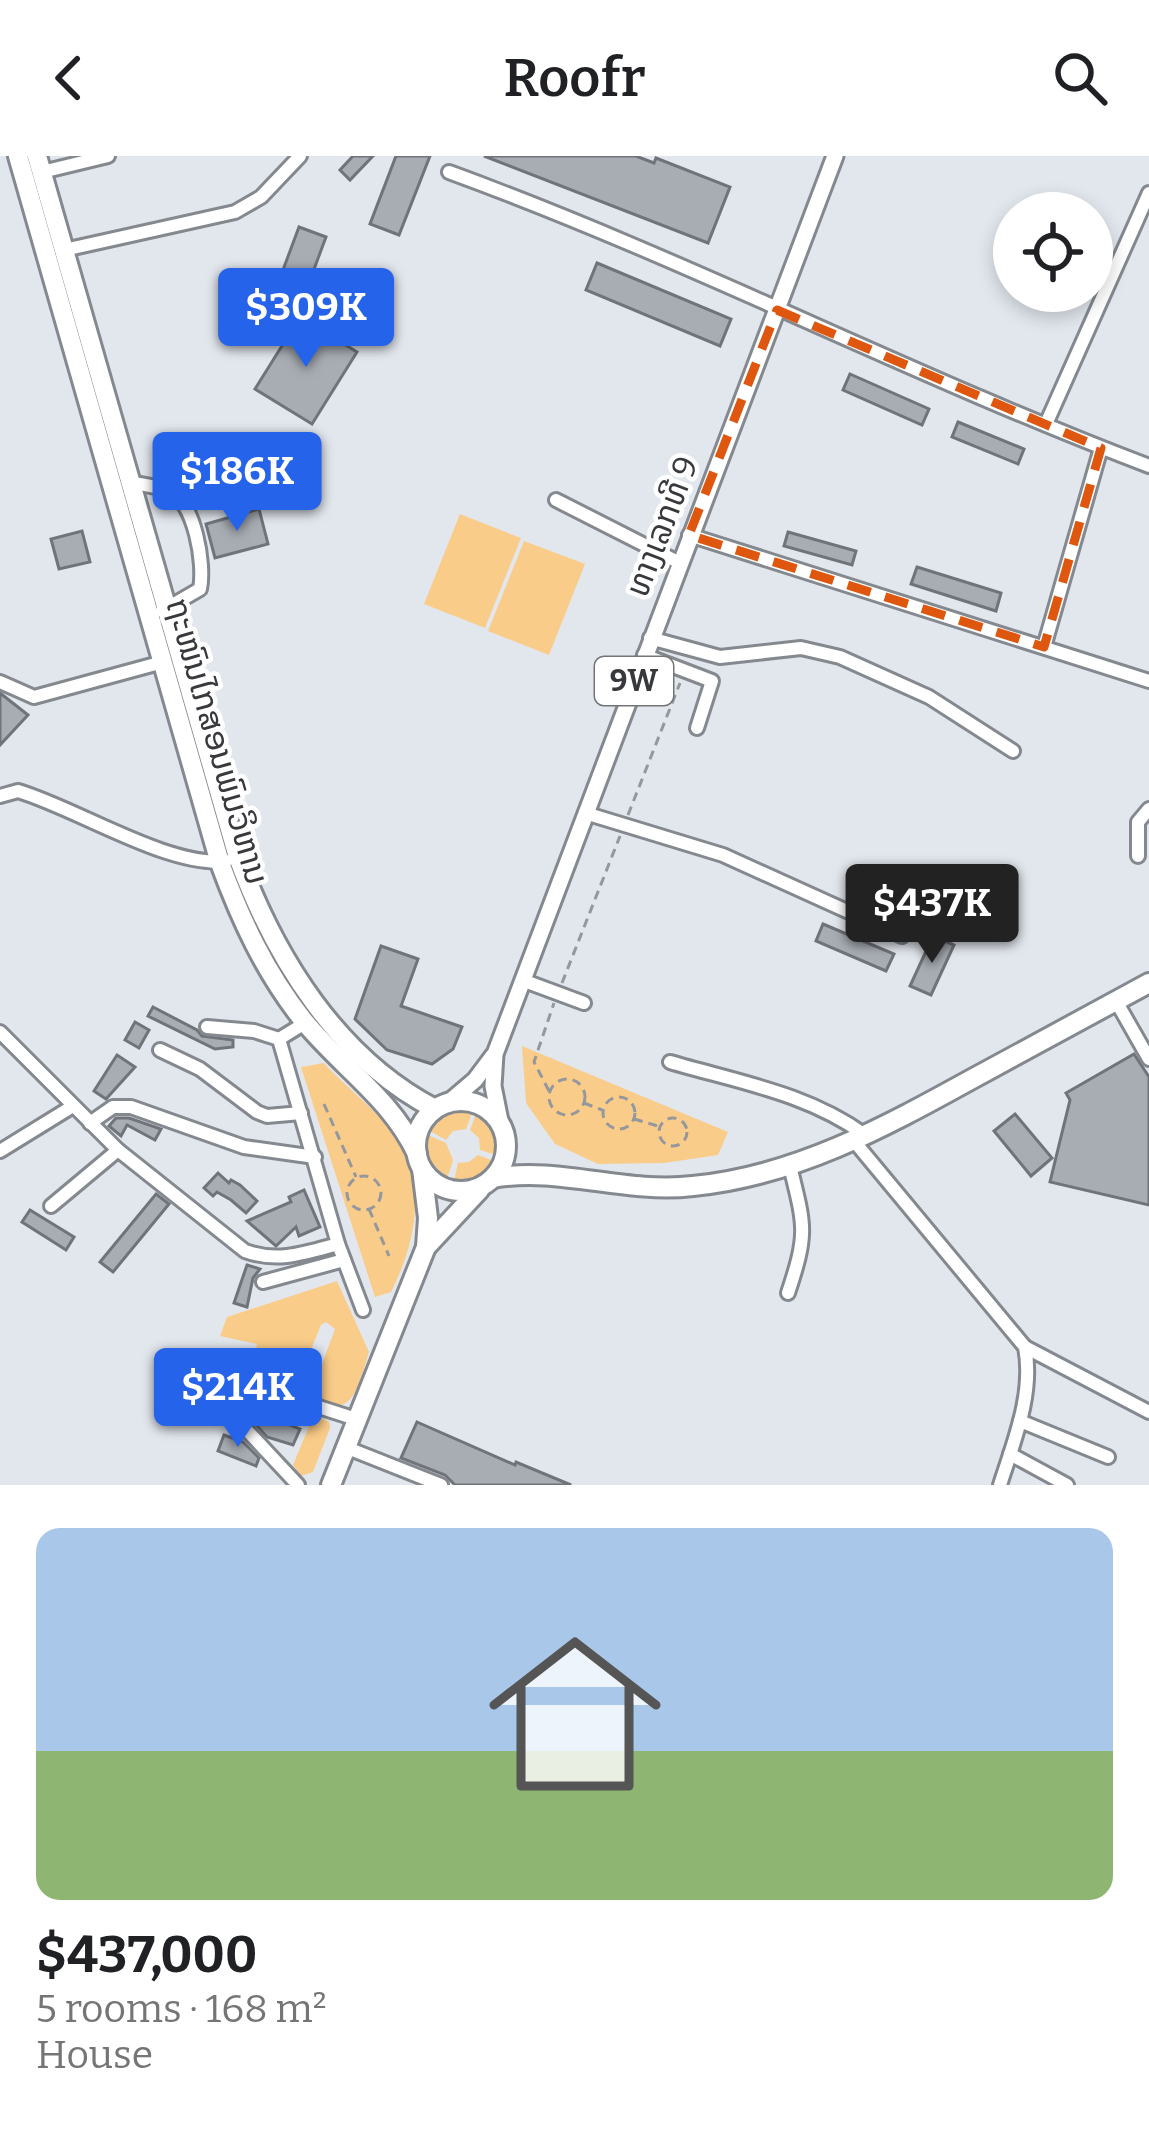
<!DOCTYPE html>
<meta charset="utf-8">
<style>
:root{--surface:#fff;--page:#f2f2f2;--text:#202124;--muted:#757577;--accent:#2563eb}
body{margin:0;font-family:Bitter,"Noto Sans Lao",serif;background:var(--page);color:var(--text);height:100vh;display:flex;flex-direction:column;font-size:45px;white-space:nowrap}
*{box-sizing:border-box;margin:0}
p{font-size:39px;color:var(--muted)}
.icon{flex:none;width:66px;height:66px;fill:none;stroke:currentColor;stroke-width:2;stroke-linecap:round;stroke-linejoin:round}
.map{position:relative;height:1329px;overflow:hidden}
.side{display:flex;flex-direction:column;background:var(--surface);flex:1}
.side>*{flex:none}
.fabs{position:absolute;left:993px;top:36px;display:grid;gap:24px}
.fabs a{display:grid;place-items:center;width:120px;height:120px;border-radius:50%;background:var(--surface);box-shadow:0 6px 18px #0003;font-size:60px}
.price{position:absolute;translate:-50% -102px;padding:0 27px;border-radius:12px;background:var(--accent);color:#fff;font-size:39px;line-height:78px;filter:drop-shadow(0 3px 6px #0008)}
.price::after{content:'';position:absolute;left:50%;top:72px;width:36px;height:27px;margin-left:-18px;background:inherit;clip-path:polygon(0 0,100% 0,50% 100%)}
.price.selected{background:#222;color:#fff}
ul{padding:0;list-style:none}
li{display:grid;align-content:center;gap:24px;height:636px;padding:0 36px}
li span{display:grid;place-items:center;height:372px;border-radius:24px;color:#555}
li>.icon{margin-inline-start:auto}
span .icon{width:216px;height:216px;fill:#fffc;stroke-width:1}
li b{font-size:51px}
header{display:flex;justify-content:space-between;align-items:center;height:156px;padding:0 36px;background:var(--surface);font-size:54px;font-weight:600}
.map>svg:first-child{display:block}
</style>
<header><svg class="icon" aria-label="back" viewBox="0 0 24 24"><path d="M15 5l-7 7 7 7"/></svg>Roofr<svg class="icon" aria-label="search" viewBox="0 0 24 24"><circle cx="10" cy="10" r="6"/><path d="M15 15l6 6"/></svg></header>
<div class="map">
<svg width="1149" height="1329" viewBox="0 0 1149 1329">
<rect width="100%" height="100%" fill="#e2e7ee"/>
<g fill="#facc89">
<polygon points="460,358 521,382 485,472 424,448"/>
<polygon points="524,385 585,408 549,499 488,475"/>
<polygon points="522,890 728,976 718,999 664,1007 598,1008 555,988 526,947"/>
<path d="M324,907C346,932 378,954 396,982C428,1029 415,1089 391,1136L375,1141L301,911Z"/>
<polygon points="454,956 472,957 466,973 453,975 446,984 430,975 443,961"/>
<polygon points="476,958 493,974 496,999 480,994 479,982 470,974"/>
<polygon points="428,979 446,987 453,1004 447,1023 428,1002"/>
<path d="M478,999L494,1005C484,1021 472,1026 454,1025L458,1007L469,1006Z"/>
<path d="M337,1125L369,1196C360,1224 353,1270 315,1239L314,1230L335,1173L326,1166L321,1169L296,1231L250,1219L257,1188L220,1180L227,1161Z"/>
<polygon points="318,1260 329,1266 330,1272 313,1316 301,1320 293,1309 312,1263"/>
</g>
<g fill="#a8adb4" stroke="#70747a" stroke-width="3">
<polygon points="353,0 373,0 350,24 340,14"/>
<polygon points="396,0 430,0 399,79 370,68"/>
<polygon points="484,0 636,0 654,7 656,2 730,31 708,87"/>
<polygon points="299,71 326,81 304,140 277,130"/>
<polygon points="597,107 731,163 720,190 586,134"/>
<polygon points="300,161 357,196 312,268 255,233"/>
<polygon points="850,218 929,253 922,269 843,234"/>
<polygon points="958,266 1024,293 1018,308 952,281"/>
<polygon points="259,353 268,388 215,402 206,368"/>
<polygon points="82,375 90,406 59,413 51,383"/>
<polygon points="788,376 856,395 852,409 784,390"/>
<polygon points="917,411 1001,437 996,455 911,428"/>
<polygon points="0,537 28,559 0,589"/>
<polygon points="823,768 894,798 886,815 816,785"/>
<polygon points="933,780 954,789 931,839 910,830"/>
<polygon points="381,790 418,803 401,850 462,871 453,893 432,908 387,894 355,863"/>
<polygon points="153,851 197,874 202,880 233,884 233,891 215,893 148,860"/>
<polygon points="135,866 149,874 139,892 125,884"/>
<polygon points="1134,898 1149,921 1149,1049 1050,1026 1070,944 1066,937"/>
<polygon points="117,899 135,911 106,943 94,935"/>
<polygon points="1015,958 1052,1002 1031,1020 994,975"/>
<polygon points="116,962 129,962 161,973 155,984 127,969 121,980 109,970"/>
<polygon points="218,1017 229,1027 231,1024 240,1029 257,1045 246,1057 231,1044 217,1036 213,1040 204,1032"/>
<polygon points="304,1034 320,1071 299,1080 296,1071 276,1090 247,1065 291,1046 289,1041"/>
<polygon points="156,1038 169,1048 113,1116 100,1106"/>
<polygon points="30,1054 74,1081 66,1094 22,1066"/>
<polygon points="247,1109 260,1113 253,1122 247,1151 234,1147"/>
<polygon points="256,1255 300,1273 293,1289 267,1281 252,1264"/>
<polygon points="417,1266 515,1309 516,1306 571,1329 455,1329 445,1319 401,1302"/>
<polygon points="224,1279 243,1286 259,1302 256,1310 218,1295"/>
</g>
<g fill="none" stroke-linecap="round" stroke-linejoin="round">
<g stroke="#84898f" stroke-width="18">
<g id="minor">
<polyline points="42,16 108,0"/>
<path d="M449,16C687,103 912,220 1149,310"/>
<polyline points="64,94 235,56 261,41 300,0"/>
<polyline points="1046,268 1149,37"/>
<path d="M130,326C142,329 157,330 169,335C195,346 205,408 200,433L162,455"/>
<polyline points="556,344 678,406"/>
<polyline points="689,379 1149,525"/>
<polyline points="650,482 720,501 801,492 840,501 929,541 1013,595"/>
<polyline points="1044,491 1101,292"/>
<polyline points="644,499 712,525 697,572"/>
<polyline points="0,526 34,541 163,506"/>
<path d="M0,640L18,635C76,652 169,712 226,705"/>
<polyline points="585,657 723,699 902,780"/>
<polyline points="1138,700 1138,666 1149,653"/>
<polyline points="522,824 584,847"/>
<polyline points="1116,845 1149,903"/>
<polyline points="305,867 279,883 338,1088 363,1154"/>
<polyline points="207,871 254,875 279,883"/>
<path d="M0,876L118,994L245,1095C278,1107 305,1097 338,1088"/>
<polyline points="160,894 200,913 257,956 267,960 301,957"/>
<path d="M670,906C738,926 807,937 865,979"/>
<polyline points="90,967 113,951 131,951 244,991 315,1001"/>
<path d="M854,985L1025,1191C1034,1237 1014,1285 1000,1329"/>
<polyline points="0,995 73,950"/>
<polyline points="51,1050 118,994"/>
<polyline points="263,1126 344,1104"/>
<path d="M788,1137C808,1077 805,1071 790,1010"/>
<polyline points="1025,1191 1149,1256"/>
<polyline points="1020,1265 1108,1301"/>
<polyline points="345,1291 441,1329"/>
<polyline points="1010,1298 1067,1329"/>
<path d="M298,1329L242,1269C236,1251 247,1233 266,1234L356,1263"/>
</g>
</g>
<g stroke="#84898f" stroke-width="21">
<g id="major">
<polyline points="448,947 475,924 493,900"/>
<polyline points="500,965 493,930 495,898 835,0"/>
</g>
</g>
<g stroke="#84898f" stroke-width="24">
<g id="highway">
<path d="M18,0L220,707C241,764 265,816 303,864C341,911 391,942 417,998"/>
<path d="M37,0L238,701C275,802 337,902 435,953"/>
<circle cx="461" cy="990" r="45"/>
<path d="M493,1022C559,1010 624,1038 693,1030C795,1020 883,972 972,923C1031,891 1090,859 1149,827"/>
<polyline points="426,1091 480,1033"/>
<polyline points="331,1329 426,1091 428,1062 422,1013"/>
</g>
</g>
<g stroke="#94989d" stroke-width="3" stroke-dasharray="9 6" stroke-linecap="butt">
<polyline points="628,659 680,527"/>
<polyline points="562,827 620,680"/>
<circle cx="567" cy="941" r="18"/>
<polyline points="549,935 534,906 554,847"/>
<circle cx="619" cy="957" r="16"/>
<polyline points="584,947 602,954"/>
<polyline points="324,948 356,1021"/>
<circle cx="673" cy="976" r="14"/>
<polyline points="634,963 658,970"/>
<circle cx="364" cy="1037" r="17"/>
<polyline points="369,1053 389,1100"/>
</g>
<use href="#minor" stroke="#fff" stroke-width="12"/>
<use href="#major" stroke="#fff" stroke-width="15"/>
<use href="#highway" stroke="#fff" stroke-width="18"/>
</g>
<path fill="none" stroke="#df570e" stroke-width="9" stroke-dasharray="24 15" stroke-linejoin="round" d="M777,154L1101,292L1044,491L689,379Z"/>
<g text-anchor="middle" stroke-width="9" stroke-linejoin="round" paint-order="stroke">
<rect fill="#fff" stroke="#737476" stroke-width="3" x="595" y="501" width="78" height="48" rx="9"/>
<g font-size="30" font-weight="bold" fill="#37393c">
<text x="634" y="535">9W</text>
</g>
<g font-size="33" fill="#37393c" stroke="#fff">
<text transform="translate(661 370) rotate(-69)" y="12">ທາງເລກທີ 9</text>
<text transform="translate(218 585) rotate(74)" y="12">ຖະໜົນໄກສອນພົມວິຫານ</text>
</g>
</g>
</svg>
<div class="fabs">
<a><svg class="icon" aria-label="locate" viewBox="0 0 24 24"><circle cx="12" cy="12" r="6"/><path d="M12 2v4M12 18v4M2 12h4M18 12h4"/></svg></a>
</div>
<b class="price" style="left:306px;top:214px">$309K</b>
<b class="price" style="left:237px;top:378px">$186K</b>
<b class="price selected" style="left:932px;top:810px">$437K</b>
<b class="price" style="left:238px;top:1294px">$214K</b>
</div>
<section class="side">
<ul>
<li><span style="background:linear-gradient(#a9c7e8 60%,#8fb573 0)"><svg class="icon" aria-label="home" viewBox="0 0 24 24"><path d="M3 11l9-7 9 7M6 9v11h12V9"/></svg></span><div><b>$437,000</b><p>5 rooms · 168 m²</p><p>House</p></div></li>
</ul>
</section>
